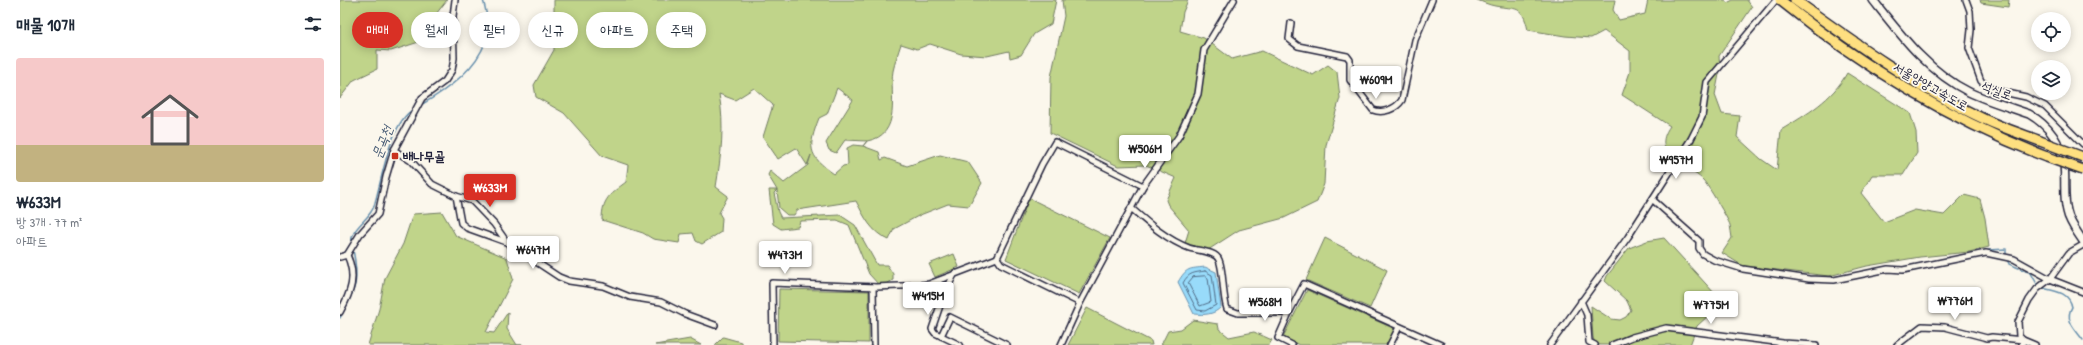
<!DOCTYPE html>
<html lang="ko">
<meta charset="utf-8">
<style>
:root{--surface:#fff;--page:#f6f6f7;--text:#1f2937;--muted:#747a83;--accent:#d93025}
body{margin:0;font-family:"Patrick Hand","Poor Story",sans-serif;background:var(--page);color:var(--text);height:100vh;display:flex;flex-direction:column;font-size:15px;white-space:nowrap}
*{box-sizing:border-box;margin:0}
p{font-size:13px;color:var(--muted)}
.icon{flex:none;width:22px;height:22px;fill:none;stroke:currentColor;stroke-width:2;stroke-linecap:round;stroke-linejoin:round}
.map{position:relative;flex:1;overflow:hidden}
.panel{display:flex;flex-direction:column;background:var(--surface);width:340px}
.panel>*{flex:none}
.guide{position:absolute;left:12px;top:12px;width:380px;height:36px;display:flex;gap:8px}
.controls{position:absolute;left:1691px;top:12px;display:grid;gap:8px}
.controls a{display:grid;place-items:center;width:40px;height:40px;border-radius:50%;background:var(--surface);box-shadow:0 2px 10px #0003;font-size:20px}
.price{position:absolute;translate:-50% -34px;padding:0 9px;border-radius:4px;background:#fff;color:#222;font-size:13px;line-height:26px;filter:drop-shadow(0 1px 2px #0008)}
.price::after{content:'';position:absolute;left:50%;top:24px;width:12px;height:9px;margin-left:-6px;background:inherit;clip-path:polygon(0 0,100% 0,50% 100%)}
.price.on{background:var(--accent);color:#fff}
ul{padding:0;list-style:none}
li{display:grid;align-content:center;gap:8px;height:212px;padding:0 16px}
li span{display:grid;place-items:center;height:124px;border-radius:4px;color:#555}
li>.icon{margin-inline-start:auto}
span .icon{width:72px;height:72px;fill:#fffc;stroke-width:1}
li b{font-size:17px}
h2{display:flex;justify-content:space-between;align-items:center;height:48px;padding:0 16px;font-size:17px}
.chip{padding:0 14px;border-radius:18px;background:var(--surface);box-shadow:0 2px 10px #0003;font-size:14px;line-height:36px}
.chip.on{background:var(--accent);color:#fff}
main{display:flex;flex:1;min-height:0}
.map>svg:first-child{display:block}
</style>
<main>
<section class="panel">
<h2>매물 10개<svg class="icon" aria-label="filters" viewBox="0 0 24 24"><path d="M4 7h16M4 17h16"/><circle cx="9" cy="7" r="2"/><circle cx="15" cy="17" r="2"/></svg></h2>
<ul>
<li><span style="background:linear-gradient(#f6c9c9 70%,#c2b280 0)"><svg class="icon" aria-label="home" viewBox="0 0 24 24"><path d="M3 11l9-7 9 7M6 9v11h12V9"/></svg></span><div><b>₩633M</b><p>방 3개 · 77 m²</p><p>아파트</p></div></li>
</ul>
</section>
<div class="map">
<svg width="1743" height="345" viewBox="0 0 1743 345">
<rect width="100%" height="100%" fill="#fbf7ec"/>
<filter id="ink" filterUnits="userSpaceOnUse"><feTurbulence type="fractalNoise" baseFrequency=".025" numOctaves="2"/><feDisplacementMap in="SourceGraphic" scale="8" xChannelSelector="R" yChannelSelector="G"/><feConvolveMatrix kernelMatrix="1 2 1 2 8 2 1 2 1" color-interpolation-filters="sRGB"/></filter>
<g filter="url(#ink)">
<g fill="#c0d48a" stroke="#717b62" fill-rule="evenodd">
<polygon points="0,0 107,0 96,14 85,40 51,51 37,50 37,69 14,80 0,98"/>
<path d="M214,0H716L711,24L694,34L681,55L670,58L669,51L647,56L621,54L590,44L577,49L561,44C558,53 555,62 553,71C549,94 563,135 527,141L523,146L539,152L541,160L545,158L567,166L600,155L628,162L642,183L629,206L608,204L580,215L554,229L549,240C531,232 525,218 516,201L457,210L454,215H447L439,208L437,190L434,193L438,212L441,218L500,215L515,225L537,265H547L553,274V280L548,283L539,285L529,274L509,225L497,220L460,221L458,227L441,229L433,224L429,190H437L428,175L430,171L444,183L468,165L471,155L467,165L456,148L438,159L423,137L433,105L414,88L395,100L379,94C385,126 381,156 376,187L388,196L379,213L382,218L381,232L362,244L356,241L353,233L341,234L339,243L313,239L303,233L262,220C262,199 270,194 286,182L288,165L262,156L224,113L196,97L194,85L214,50ZM497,88L513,100L486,143L489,150L496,153L505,140L527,141L523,146L513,145L507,148L508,165L503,166L494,174C467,155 468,147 479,118L487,114Z"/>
<polygon points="722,0 848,0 843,12 840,31 864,38 892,59 922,51 973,75 988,65 997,72 1000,98 986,145 984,184 977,202 944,218 899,230 868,250 845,243 849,230 828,205 826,200 836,178 806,165 778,166 710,133 711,77 724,16"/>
<path d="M1137,0H1275L1273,10L1279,20L1305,14L1308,0H1385L1387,3L1393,0H1407L1412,7L1379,56L1380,69L1375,95L1382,114L1400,116L1397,137L1421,159L1437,170L1441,130C1467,114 1492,100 1507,73L1570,113L1576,132L1577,153L1563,175H1532L1521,193L1544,222L1575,210L1604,215L1624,195L1640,199L1645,218L1649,247L1629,252L1580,257L1527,266L1489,276L1403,266L1382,253L1392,238C1391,234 1391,229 1390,225C1388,219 1368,185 1363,180C1347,164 1309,156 1330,126L1282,95L1290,72V51L1264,31L1251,38L1225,36L1188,30C1182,4 1177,10 1155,6C1149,5 1143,2 1137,0Z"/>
<polygon points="1640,0 1669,0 1668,7 1641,3"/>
<polygon points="689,198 770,238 739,294 666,259"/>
<polygon points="102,212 116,236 167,258 173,279 146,332 154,333 168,312 167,329 177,345 183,345 28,345 39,309 45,278 63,244 73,214"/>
<polygon points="985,238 1047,270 1030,308 966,280"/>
<polygon points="1324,238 1376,295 1380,305 1357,326 1350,345 1255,345 1253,337 1251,306 1271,319 1280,320 1286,317 1291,310 1287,301 1265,281 1267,276 1289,248 1307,241"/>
<polygon points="614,254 619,267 595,277 589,264"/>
<polygon points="439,289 529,291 529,343 438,341"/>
<polygon points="967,290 1055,329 1046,345 959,345 943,337"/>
<polygon points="747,308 811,341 812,345 728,345"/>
<polygon points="853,320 878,324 879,329 889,337 914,332 932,340 929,345 821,345 828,331 841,329"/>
<polygon points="383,337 401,342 402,345 375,345"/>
<polygon points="350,339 361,345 315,345"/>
</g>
<path fill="#98dbfa" stroke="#6991ae" d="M865,267L876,272L881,307C874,315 864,315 854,314L838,282C847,267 849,269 865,267Z"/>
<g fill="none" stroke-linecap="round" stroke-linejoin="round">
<g stroke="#516c87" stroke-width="1">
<path d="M865,271L872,275L876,305L865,311L857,310L843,283C849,272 854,273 865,271Z"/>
<polygon points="865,276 868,278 871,302 860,306 848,283 853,277"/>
</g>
<g stroke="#6991ae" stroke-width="1.5">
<path d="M79,106C104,92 135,70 145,43C150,29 147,13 143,0"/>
<path d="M12,245C8,229 30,220 34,206C42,181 49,123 74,109"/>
<polyline points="1649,250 1666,249 1666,254"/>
<polyline points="1667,259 1669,264 1691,273 1698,286"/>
<path d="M1702,288C1715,291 1729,292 1732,307C1724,320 1735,329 1743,340"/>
<path d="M0,318C15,289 20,283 13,250"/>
</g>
<g stroke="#22223b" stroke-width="8">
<g id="minor">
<polyline points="1626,0 1630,11 1631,30 1629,48 1641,81 1654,90 1686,97 1705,106 1743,144"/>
<path d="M951,23L949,39L958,46L1007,56L1010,60V80L1033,110C1043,114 1056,109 1062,100L1075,40L1092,0"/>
<polyline points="54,150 71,161 92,184 116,196 121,223 127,228 166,242 219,277 229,281 263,286 290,297 321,302 345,314 375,325"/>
<polyline points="116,196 132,201 154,224 166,241"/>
<polyline points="1313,200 1359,241 1359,248 1363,254 1374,260 1403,269 1469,279 1494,280 1548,269 1563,270 1646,253 1674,259 1710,279 1743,292"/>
<path d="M791,208C808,223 827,240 849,248C858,251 876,251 879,260C884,272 882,294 887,309L898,313H949L964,284L1101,345"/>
<polyline points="0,257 7,255 20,234 38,214 46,177 54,150 82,98 105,81 112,70 114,58 113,16 115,0"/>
<polyline points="598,281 604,294 592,329 595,333 620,345"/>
<polyline points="533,287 534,345"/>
<polyline points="604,294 615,273"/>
<polyline points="1241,301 1247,315 1249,342 1255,345"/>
<polyline points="740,303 661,264 657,258 702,164 715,142 803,186"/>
<path d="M0,312C11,292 17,277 7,255"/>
<polyline points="949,313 938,338 952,345"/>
<polyline points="601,336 610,317 667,345"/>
<path d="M433,345L432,283L537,287C554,285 572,287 589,284L657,258"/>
<polyline points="721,345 740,303 803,186 839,136 858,94 864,50 894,0"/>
<polyline points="1050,345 1059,327"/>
<polyline points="1210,345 1288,237 1351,139 1362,117 1367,82 1436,0"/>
<polyline points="1272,345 1292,337 1326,328 1443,343 1476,345"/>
<polyline points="1557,345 1582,326 1605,327 1647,338 1652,337 1683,340 1695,345"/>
<polyline points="1682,345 1683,340 1679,336 1678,322 1689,300 1697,289 1710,279 1729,253 1743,245"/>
</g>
</g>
<g stroke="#22223b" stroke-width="10">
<path id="secondary" d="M1533,0C1560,34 1588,72 1629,92C1648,101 1669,107 1689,114C1708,125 1721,142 1724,165C1726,181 1723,196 1727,211C1729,222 1737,232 1743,241"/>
</g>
<g stroke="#22223b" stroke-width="12">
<g id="motorway">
<path d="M1440,0C1520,65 1611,120 1707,157"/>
<path d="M1455,0C1516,44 1577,88 1646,120C1663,128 1682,134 1700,141"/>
</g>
</g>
<use href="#minor" stroke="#fbf7ec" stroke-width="5"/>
<use href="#secondary" stroke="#fbf7ec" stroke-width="7"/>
<use href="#motorway" stroke="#fedf80" stroke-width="9"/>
<g stroke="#22223b" stroke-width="12" stroke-linecap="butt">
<g id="motorway-bridge">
<polyline points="1700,141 1743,157"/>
<polyline points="1707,157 1743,170"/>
</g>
</g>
<use href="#motorway-bridge" stroke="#fedf80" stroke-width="9"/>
</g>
</g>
<rect fill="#c8321e" stroke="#fbf7ec" stroke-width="1.5" x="51" y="152" width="8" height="8" rx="2"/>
<g text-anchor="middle" stroke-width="3.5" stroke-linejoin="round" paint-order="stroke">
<g font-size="13" fill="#22223b" stroke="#fbf7ec">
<text transform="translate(1591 86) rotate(30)" y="5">서울양양고속도로</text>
<text transform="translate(1657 90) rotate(20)" y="5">석실로</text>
</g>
<g font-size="13" font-weight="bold" fill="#22223b" stroke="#fbf7ec" text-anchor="start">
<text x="63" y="161">배나무골</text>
</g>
<g font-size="14" font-style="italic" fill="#455a74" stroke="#fbf7ec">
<text transform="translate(42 142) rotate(-69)" y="5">문곡천</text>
</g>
</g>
</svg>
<div class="controls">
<a><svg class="icon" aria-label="locate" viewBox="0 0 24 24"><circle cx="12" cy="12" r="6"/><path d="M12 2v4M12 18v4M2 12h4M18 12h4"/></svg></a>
<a><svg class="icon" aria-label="layers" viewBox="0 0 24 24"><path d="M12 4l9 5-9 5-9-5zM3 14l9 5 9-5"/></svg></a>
</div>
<b class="price" style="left:1036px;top:100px">₩609M</b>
<b class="price" style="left:805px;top:169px">₩506M</b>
<b class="price" style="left:1336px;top:180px">₩957M</b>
<b class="price on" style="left:150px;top:208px">₩633M</b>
<b class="price" style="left:193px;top:270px">₩647M</b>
<b class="price" style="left:445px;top:275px">₩473M</b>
<b class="price" style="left:588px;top:316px">₩415M</b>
<b class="price" style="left:1615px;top:321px">₩776M</b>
<b class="price" style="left:925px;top:322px">₩568M</b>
<b class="price" style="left:1371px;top:325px">₩775M</b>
<div class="guide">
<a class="chip on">매매</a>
<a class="chip">월세</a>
<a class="chip">필터</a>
<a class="chip">신규</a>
<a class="chip">아파트</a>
<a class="chip">주택</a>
</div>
</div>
</main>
